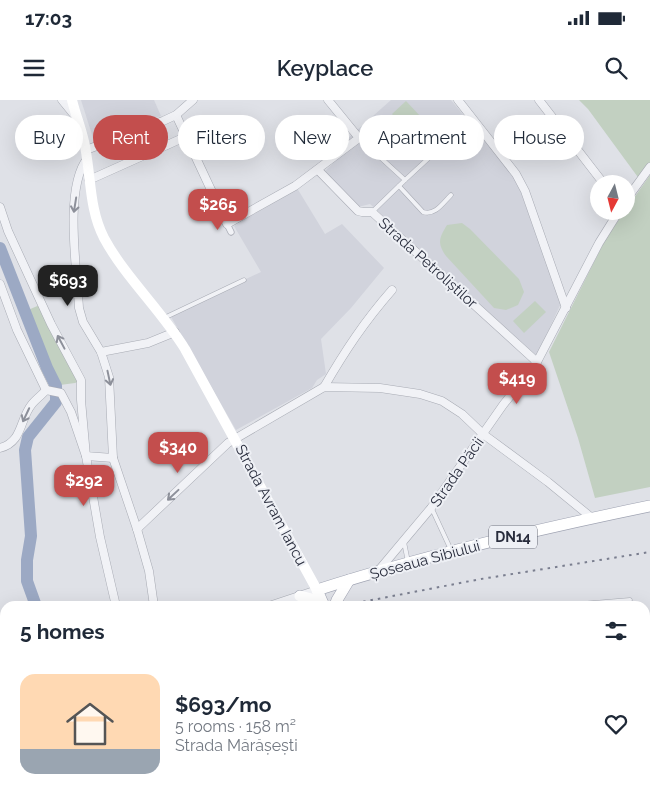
<!DOCTYPE html>
<meta charset="utf-8">
<style>
:root{--surface:#fff;--page:#f6f6f7;--text:#1f2937;--muted:#747a83;--line:#e0e1e3;--accent:#c34e4d}
body{margin:0;font-family:Raleway,sans-serif;background:var(--page);color:var(--text);height:100vh;display:flex;flex-direction:column;font-size:19px;white-space:nowrap}
*{box-sizing:border-box;margin:0}
p{font-size:16px;color:var(--muted)}
.icon{flex:none;width:28px;height:28px;fill:none;stroke:currentColor;stroke-width:2;stroke-linecap:round;stroke-linejoin:round}
.map{position:relative;flex:1;overflow:hidden}
.side{position:absolute;left:0px;top:501px;width:650px;height:196px;display:flex;flex-direction:column;background:var(--surface);border-radius:15px 15px 0 0;box-shadow:0 5px 20px #0002}
.side>*{flex:none}
.banner{position:absolute;left:15px;top:15px;width:620px;height:45px;display:flex;gap:10px}
.needle{width:32px;rotate:187deg}
.buttons{position:absolute;left:590px;top:75px;display:grid;gap:10px}
.buttons a{display:grid;place-items:center;width:45px;height:45px;border-radius:50%;background:var(--surface);box-shadow:0 5px 20px #0002;font-size:25px}
.price{position:absolute;translate:-50% -42px;padding:0 11px;border-radius:10px;background:var(--accent);color:#fff;font-size:16px;line-height:32px;filter:drop-shadow(0 1px 2px #0008)}
.price::after{content:'';position:absolute;left:50%;top:30px;width:15px;height:11px;margin-left:-8px;background:inherit;clip-path:polygon(0 0,100% 0,50% 100%)}
.price.active{background:#222;color:#fff}
ul{padding:0;list-style:none}
li{display:flex;align-items:center;gap:15px;height:125px;padding:0 20px}
li+li{border-top:1px solid var(--line)}
li span{display:grid;place-items:center;flex:none;width:140px;height:100px;border-radius:15px;color:#555}
li>.icon{margin-inline-start:auto}
span .icon{width:60px;height:60px;fill:#fffc;stroke-width:1}
li b{font-size:21px}
h2{display:flex;justify-content:space-between;align-items:center;height:60px;padding:0 20px;font-size:21px}
.chip{padding:0 18px;border-radius:22px;background:var(--surface);box-shadow:0 5px 20px #0002;font-size:18px;line-height:45px}
.chip.active{background:var(--accent);color:#fff}
.status{display:flex;justify-content:space-between;align-items:center;height:35px;padding:0 25px;background:var(--surface);direction:ltr}
.status svg{height:14px;fill:currentColor}
header{display:flex;justify-content:space-between;align-items:center;height:65px;padding:0 20px;background:var(--surface);font-size:22px;font-weight:600}
.map>svg:first-child{display:block}
</style>
<div class="status"><b>17:03</b><svg viewBox="0 0 49 12"><path d="M0 12V9h3v3zM5 12V6h3v6zM10 12V3h3v9zM15 12V0h3v12zM26 1h20v11H26zM47 4h2v5h-2z"/></svg></div>
<header><svg class="icon" aria-label="menu" viewBox="0 0 24 24"><path d="M4 6h16M4 12h16M4 18h16"/></svg>Keyplace<svg class="icon" aria-label="search" viewBox="0 0 24 24"><circle cx="10" cy="10" r="6"/><path d="M15 15l6 6"/></svg></header>
<div class="map">
<svg width="650" height="697" viewBox="0 0 650 697">
<rect width="100%" height="100%" fill="#dfe1e7"/>
<g fill="#d1d3dc">
<polygon points="81,0 154,0 161,16 93,38"/>
<polygon points="391,0 451,0 516,79 561,203 537,256 370,104 354,108 325,71 351,46 347,39"/>
<polygon points="297,88 325,134 342,124 384,168 351,208 321,239 326,274 317,280 312,288 236,330 170,215 261,172 234,126"/>
<polygon points="111,693 221,693 220,697 112,697"/>
</g>
<g fill="#c2d0c1">
<polygon points="579,0 650,0 650,67 640,80 588,9"/>
<polygon points="406,1 435,32 421,45 392,14"/>
<polygon points="650,75 650,387 595,398 578,338 549,252 606,138"/>
<path d="M462,123L470,129L519,179L524,192L518,205L506,210L494,208L446,156C437,143 439,138 447,125Z"/>
<polygon points="535,201 546,212 524,233 513,221"/>
<polygon points="42,204 81,280 75,283 60,285 47,264 28,210"/>
</g>
<g fill="none" stroke-linecap="round" stroke-linejoin="round">
<g stroke="#9ca9c4" stroke-width="12">
<polyline points="0,148 47,268 56,286 56,302 28,337 25,350 31,436 27,460 27,481 36,506"/>
<polyline points="0,633 5,630"/>
</g>
<g stroke="#a8abb4" stroke-width="5">
<g id="service">
<polyline points="359,38 405,80 372,112"/>
<polyline points="405,80 445,43 459,55"/>
<path d="M399,86L423,112C435,116 443,103 451,95"/>
<polyline points="164,218 244,180"/>
<polyline points="432,409 451,450"/>
<polyline points="404,442 408,462"/>
<polyline points="557,506 630,500"/>
<polyline points="120,692 120,697"/>
<polyline points="151,697 151,694"/>
</g>
</g>
<g stroke="#a8abb4" stroke-width="7">
<polyline id="pedestrian" points="227,124 231,132"/>
</g>
<g stroke="#a8abb4" stroke-width="9">
<g id="minor">
<polyline points="62,0 75,16"/>
<polyline points="458,0 516,74 525,91 566,208"/>
<polyline points="539,0 604,84"/>
<polyline points="176,15 227,124 295,86 359,38 328,0"/>
<polyline points="86,50 163,21 176,15 193,0"/>
<path d="M87,59C64,88 77,171 79,208L83,222L101,252L109,277L113,358L137,429L149,471L154,506"/>
<polyline points="318,70 358,111 362,112 372,112 537,262"/>
<polyline points="89,80 185,37"/>
<polyline points="626,100 650,67"/>
<polyline points="0,107 8,131 51,224 81,280 81,300 86,356 113,358"/>
<polyline points="0,184 17,230 46,290"/>
<polyline points="101,252 148,243 175,232"/>
<path d="M324,287C345,251 364,222 392,190"/>
<polyline points="46,290 61,293 71,312 86,356 100,437 116,506"/>
<path d="M0,348C23,342 19,320 32,304C36,299 42,295 46,290"/>
<polyline points="137,429 228,343 324,287 380,288 420,294 442,301 462,314 483,334 548,382 592,418"/>
<polyline points="379,470 431,408 503,305 537,262 599,143 619,111"/>
<polyline points="269,506 317,490"/>
<polyline points="645,571 650,561"/>
<polyline points="0,603 5,602"/>
<polyline points="5,644 3,650 5,666"/>
<polyline points="103,692 104,697"/>
<polyline points="377,692 380,697"/>
<polyline points="489,692 492,697"/>
<polyline points="5,697 7,692"/>
<polyline points="263,697 268,692"/>
<polyline points="503,697 506,692"/>
</g>
</g>
<g stroke="#9fa3b2" stroke-width="12">
<g id="primary">
<polyline points="300,496 315,500 323,504"/>
<path d="M324,506L317,490C426,455 538,429 650,406"/>
<polyline points="335,506 337,500 349,480"/>
<polyline points="227,697 228,692"/>
</g>
</g>
<use href="#service" stroke="#f1f2f6" stroke-width="4"/>
<use href="#pedestrian" stroke="#f1f2f6" stroke-width="5.5"/>
<use href="#minor" stroke="#f1f2f6" stroke-width="8"/>
<g stroke="#fff" stroke-width="10">
<path d="M72,0C76,17 84,35 86,52C91,81 90,111 104,138C125,177 161,210 185,249L317,490"/>
<polyline points="645,529 650,529"/>
</g>
<use href="#primary" stroke="#fff" stroke-width="11"/>
<g stroke="#7a7e8f" stroke-width="2" stroke-dasharray="2.5 5" stroke-linecap="butt">
<polyline points="341,506 481,479 650,452"/>
<polyline points="0,623 5,621"/>
</g>
</g>
<defs><path id="oneway-shaft" d="M-6 0H5M1.5-3L5.5 0L1.5 3" fill="none" stroke-width="1.6" stroke-linecap="round" stroke-linejoin="round" transform="scale(1.25)"/></defs>
<g stroke="#8d909a">
<use href="#oneway-shaft" transform="translate(75 105) rotate(99)"/>
<use href="#oneway-shaft" transform="translate(61 242) rotate(-118)"/>
<use href="#oneway-shaft" transform="translate(109 278) rotate(78)"/>
<use href="#oneway-shaft" transform="translate(26 315) rotate(115)"/>
<use href="#oneway-shaft" transform="translate(173 395) rotate(137)"/>
</g>
<g text-anchor="middle" stroke-width="4" stroke-linejoin="round" paint-order="stroke">
<rect fill="#eef0f5" stroke="#646874" stroke-width="1" x="489" y="425.5" width="48" height="23" rx="4"/>
<g font-size="14" font-weight="bold" fill="#292d3d">
<text x="513" y="442">DN14</text>
</g>
<g font-size="15" fill="#292d3d" stroke="#eef0f5">
<text transform="translate(428 163) rotate(42)" y="5">Strada Petroliștilor</text>
<text transform="translate(457 372) rotate(-55)" y="5">Strada Păcii</text>
<text transform="translate(271 405) rotate(62)" y="5">Strada Avram Iancu</text>
<text transform="translate(425 460) rotate(-15)" y="5">Șoseaua Sibiului</text>
</g>
</g>
</svg>
<div class="buttons">
<a><svg class="needle" viewBox="-14 -14 28 28"><path d="M0-13l5 13h-10z" fill="#e53935"/><path d="M0 13l5-13h-10z" fill="#747a83"/></svg></a>
</div>
<b class="price" style="left:218px;top:131px">$265</b>
<b class="price active" style="left:68px;top:207px">$693</b>
<b class="price" style="left:517px;top:305px">$419</b>
<b class="price" style="left:178px;top:374px">$340</b>
<b class="price" style="left:84px;top:407px">$292</b>
<div class="banner">
<a class="chip">Buy</a>
<a class="chip active">Rent</a>
<a class="chip">Filters</a>
<a class="chip">New</a>
<a class="chip">Apartment</a>
<a class="chip">House</a>
</div>
<section class="side">
<h2>5 homes<svg class="icon" aria-label="filters" viewBox="0 0 24 24"><path d="M4 7h16M4 17h16"/><circle cx="9" cy="7" r="2"/><circle cx="15" cy="17" r="2"/></svg></h2>
<ul>
<li><span style="background:linear-gradient(#ffd9b3 75%,#9aa5b1 0)"><svg class="icon" aria-label="home" viewBox="0 0 24 24"><path d="M3 11l9-7 9 7M6 9v11h12V9"/></svg></span><div><b>$693/mo</b><p>5 rooms · 158 m²</p><p>Strada Mărășești</p></div><svg class="icon" aria-label="heart" viewBox="0 0 24 24"><path d="M12 20l-8-8c-3-5 5-10 8-4 3-6 11-1 8 4z"/></svg></li>
</ul>
</section>
</div>
